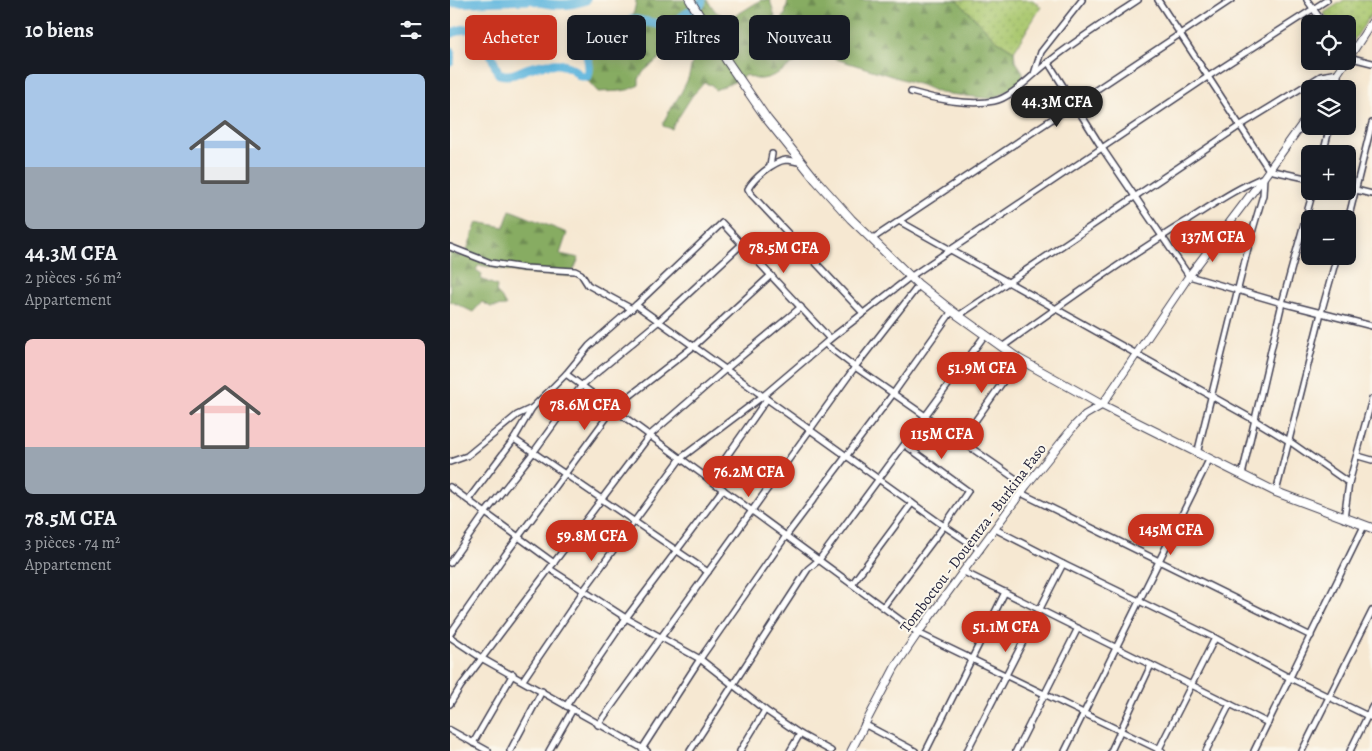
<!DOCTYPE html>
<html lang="fr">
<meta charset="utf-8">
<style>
:root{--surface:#171b24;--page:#242831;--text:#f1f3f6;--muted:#9ea1a6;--accent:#c8321e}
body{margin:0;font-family:Alegreya,serif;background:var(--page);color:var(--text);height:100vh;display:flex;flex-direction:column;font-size:19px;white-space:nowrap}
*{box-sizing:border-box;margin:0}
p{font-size:16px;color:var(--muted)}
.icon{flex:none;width:28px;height:28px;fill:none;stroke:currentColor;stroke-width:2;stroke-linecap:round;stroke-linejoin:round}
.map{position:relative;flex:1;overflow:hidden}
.side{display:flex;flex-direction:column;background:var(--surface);width:450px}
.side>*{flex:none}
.banner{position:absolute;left:15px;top:15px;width:475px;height:45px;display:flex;gap:10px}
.controls{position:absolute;left:851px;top:15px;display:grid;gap:10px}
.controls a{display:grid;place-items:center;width:55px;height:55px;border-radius:8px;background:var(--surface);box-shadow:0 2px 12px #0003;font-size:25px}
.price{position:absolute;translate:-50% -42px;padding:0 11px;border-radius:18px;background:var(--accent);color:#fff;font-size:16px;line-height:32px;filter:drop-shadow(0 1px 2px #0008)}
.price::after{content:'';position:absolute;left:50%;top:30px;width:15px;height:11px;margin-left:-8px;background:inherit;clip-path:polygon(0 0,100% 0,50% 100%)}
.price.current{background:#222;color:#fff}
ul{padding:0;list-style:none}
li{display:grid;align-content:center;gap:10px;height:265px;padding:0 25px}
li span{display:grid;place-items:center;height:155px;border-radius:8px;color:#555}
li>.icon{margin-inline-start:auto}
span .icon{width:90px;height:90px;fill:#fffc;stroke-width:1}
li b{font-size:21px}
h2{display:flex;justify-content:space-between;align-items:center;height:60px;padding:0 25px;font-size:21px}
.chip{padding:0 18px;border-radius:8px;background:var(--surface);box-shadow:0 2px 12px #0003;font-size:18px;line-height:45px}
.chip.current{background:var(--accent);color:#fff}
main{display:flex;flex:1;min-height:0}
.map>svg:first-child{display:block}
</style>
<main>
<section class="side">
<h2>10 biens<svg class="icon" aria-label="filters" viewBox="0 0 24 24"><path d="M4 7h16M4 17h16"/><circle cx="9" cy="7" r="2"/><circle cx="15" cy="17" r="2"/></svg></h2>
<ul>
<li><span style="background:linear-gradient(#a9c7e8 60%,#9aa5b1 0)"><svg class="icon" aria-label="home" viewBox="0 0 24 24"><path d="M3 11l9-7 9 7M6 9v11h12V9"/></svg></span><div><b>44.3M CFA</b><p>2 pièces · 56 m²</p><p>Appartement</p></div></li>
<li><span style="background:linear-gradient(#f6c9c9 70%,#9aa5b1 0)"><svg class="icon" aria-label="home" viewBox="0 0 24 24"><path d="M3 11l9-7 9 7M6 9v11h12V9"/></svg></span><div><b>78.5M CFA</b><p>3 pièces · 74 m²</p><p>Appartement</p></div></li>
</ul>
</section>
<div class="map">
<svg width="922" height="751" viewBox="0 0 922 751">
<defs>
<pattern id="grass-dots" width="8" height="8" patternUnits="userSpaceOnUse" patternTransform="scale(1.25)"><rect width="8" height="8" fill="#aac870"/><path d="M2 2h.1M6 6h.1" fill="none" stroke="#92ac62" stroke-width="1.8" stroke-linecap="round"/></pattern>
<pattern id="forest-firs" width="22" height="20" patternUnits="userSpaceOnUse" patternTransform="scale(1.25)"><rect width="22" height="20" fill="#87ac62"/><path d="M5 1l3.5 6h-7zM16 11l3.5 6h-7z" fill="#6e8c52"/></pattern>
</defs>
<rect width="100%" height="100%" fill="#fbf7ec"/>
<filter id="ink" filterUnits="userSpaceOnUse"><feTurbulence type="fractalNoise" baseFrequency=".02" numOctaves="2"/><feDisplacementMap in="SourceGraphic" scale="10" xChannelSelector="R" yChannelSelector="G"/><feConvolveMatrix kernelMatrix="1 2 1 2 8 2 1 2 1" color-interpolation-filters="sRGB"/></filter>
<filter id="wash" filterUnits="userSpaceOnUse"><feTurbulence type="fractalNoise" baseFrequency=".0096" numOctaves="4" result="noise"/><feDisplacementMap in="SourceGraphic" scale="20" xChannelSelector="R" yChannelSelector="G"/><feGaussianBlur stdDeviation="1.12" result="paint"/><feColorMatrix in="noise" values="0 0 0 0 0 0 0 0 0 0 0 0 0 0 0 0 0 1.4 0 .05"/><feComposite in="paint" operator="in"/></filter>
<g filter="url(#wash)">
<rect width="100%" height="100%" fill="#f6e8d2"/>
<g fill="url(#grass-dots)" stroke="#667556">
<polygon points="507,0 583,0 591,7 564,51 546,40"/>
<polygon points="894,0 922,0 922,13 898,49 898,24 881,24 874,13"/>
</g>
<g fill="url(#forest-firs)" stroke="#54674e">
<path d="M186,0H257L266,12L280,19L311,0H320L326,20L331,21L335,15L338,0H507L546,40L564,51L565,60L573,72L572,83L543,99L490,93L471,85L376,56L357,54C346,62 322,81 307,79C304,79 299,76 296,75L284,82L265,90L262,85L254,83L242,96L223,126L222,129L213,126V123C219,109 230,97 236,83C240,76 240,68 243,60C247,48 257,30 237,26L230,32L222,48L194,71L189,79V85C178,93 161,91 148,92L137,80L133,39C159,28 183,36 186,0Z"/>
<polygon points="60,210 117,233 110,254 129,258 121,276 72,273 29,265 26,270 32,274 31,279 47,286 46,292 51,297 56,306 41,307 32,302 23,312 0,301 0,251 9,256 17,250 27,222 54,227"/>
</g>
<polygon fill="#62b7de" stroke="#426c8c" points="231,13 234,19 222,32 214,34 209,29 213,22"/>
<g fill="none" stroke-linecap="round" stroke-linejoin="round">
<g stroke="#62b7de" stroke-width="9">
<path d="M83,0C101,6 118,7 136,0"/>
<polyline points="0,3 78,0"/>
<path d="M0,34C5,32 11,29 16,29C39,28 40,58 49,74C64,78 69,70 83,67C101,62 118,61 130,76H138C144,56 126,52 143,32L155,31L178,34L182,19L218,26L251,4L252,0"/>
<polyline points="0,51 1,53 0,62"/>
</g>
</g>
</g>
<g filter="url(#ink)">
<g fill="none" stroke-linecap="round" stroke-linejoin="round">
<g stroke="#424052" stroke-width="8">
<g id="street">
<polyline points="708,0 819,170 860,179"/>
<polyline points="857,0 874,24"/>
<polyline points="898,57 922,63"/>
<polyline points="598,62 652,148 739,276 832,303 922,326"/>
<polyline points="584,74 591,52 632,0"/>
<path d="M461,92C484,99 520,106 544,101C562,98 585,72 600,61C628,39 658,20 688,0"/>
<polyline points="873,154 880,126"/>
<path d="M352,163C347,162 341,160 336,160C324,161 303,179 298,189L301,194L413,313"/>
<polyline points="320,166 322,154"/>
<polyline points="898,188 922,194"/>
<polyline points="898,220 922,123"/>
<polyline points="449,221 806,421 839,441 899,483"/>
<polyline points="422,239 781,0"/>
<polyline points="0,247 41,263 75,268 125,271 131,274 138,285 182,309"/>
<polyline points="186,305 494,526 530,550"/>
<polyline points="508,316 791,125 871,76 888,73 888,89"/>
<polyline points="375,344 405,367 576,486"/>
<path d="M552,347C612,304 672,261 735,222C761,206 786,188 814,177L813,195L801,236L747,454"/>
<polyline points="116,374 468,633 712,751"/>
<polyline points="64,439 258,572"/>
<polyline points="511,441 569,359"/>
<polyline points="908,456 922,460"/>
<polyline points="0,462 17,456 67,415 82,408"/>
<polyline points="792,475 832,303 863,191"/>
<polyline points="260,480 317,399"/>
<polyline points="0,487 104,563"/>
<polyline points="826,492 871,313 887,256"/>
<polyline points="571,493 861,636"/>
<polyline points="18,500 64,439 82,408 116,374 139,346 186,305 272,223 380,339"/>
<polyline points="894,519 899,483 922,399"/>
<polyline points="545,529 613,564 765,638 840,678 922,718"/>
<polyline points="0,563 36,512 83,453 132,385 209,321 292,244"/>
<polyline points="100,569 176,618 250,659 315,710 350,734 381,751"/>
<polyline points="514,572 818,723"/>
<polyline points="402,584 462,503"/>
<polyline points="433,607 494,526 518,491 455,445"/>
<polyline points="0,634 55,555 163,409 244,346 321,275"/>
<polyline points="0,637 33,659 197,751"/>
<polyline points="73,680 134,590 231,458 313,396 380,339 460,277 759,76 877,0"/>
<polyline points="0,704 11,686 200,435 276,369 351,307"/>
<polyline points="116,706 176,618 273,489"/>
<polyline points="414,724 465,751"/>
<polyline points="148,725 405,367 469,285"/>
<polyline points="0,730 38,751"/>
<polyline points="23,743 63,674"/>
<polyline points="192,749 250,659 336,536 443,394 502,311"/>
<polyline points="60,751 92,691"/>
<polyline points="99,751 123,709"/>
<polyline points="240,751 358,569 369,560 535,335"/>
<polyline points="290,751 315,710"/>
<polyline points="340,751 350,734"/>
<polyline points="476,751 555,592"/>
<polyline points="517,751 613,564"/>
<polyline points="566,751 628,628"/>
<polyline points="615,751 759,460"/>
<polyline points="661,751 701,665"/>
<polyline points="708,751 765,638"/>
<polyline points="756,751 780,704"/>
<polyline points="804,751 914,526"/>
<polyline points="852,751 922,611"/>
<polyline points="900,751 922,707"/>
</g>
</g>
<g stroke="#424052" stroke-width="9">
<g id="secondary">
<polyline points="898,59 922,22"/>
<polyline points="877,89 896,61"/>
<polyline points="401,751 445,667 468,633 576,486 625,425 635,415 652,405 739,276 814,177 860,113"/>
</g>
</g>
<g stroke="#424052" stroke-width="10">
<polyline id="primary" points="240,0 277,61 317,119 366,180 401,219 469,285 502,311 569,359 652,405 826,492 922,528"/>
</g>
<use href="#street" stroke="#fff" stroke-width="5"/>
<use href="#secondary" stroke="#fff" stroke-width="7"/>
<use href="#primary" stroke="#fff" stroke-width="8"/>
</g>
</g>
<g text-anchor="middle" stroke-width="4" stroke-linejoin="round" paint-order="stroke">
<g font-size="15" fill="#22223b" stroke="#fbf7ec">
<text transform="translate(523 538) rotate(-53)" y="5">Tomboctou - Douentza - Burkina Faso</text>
</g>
</g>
</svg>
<div class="controls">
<a><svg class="icon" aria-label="locate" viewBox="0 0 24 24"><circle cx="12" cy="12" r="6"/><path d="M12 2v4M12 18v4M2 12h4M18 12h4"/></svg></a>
<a><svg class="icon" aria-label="layers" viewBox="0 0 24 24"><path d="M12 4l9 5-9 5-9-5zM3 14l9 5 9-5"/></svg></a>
<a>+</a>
<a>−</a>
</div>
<b class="price current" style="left:607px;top:128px">44.3M CFA</b>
<b class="price" style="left:763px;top:263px">137M CFA</b>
<b class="price" style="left:334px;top:274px">78.5M CFA</b>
<b class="price" style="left:532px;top:394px">51.9M CFA</b>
<b class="price" style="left:135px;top:431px">78.6M CFA</b>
<b class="price" style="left:492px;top:460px">115M CFA</b>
<b class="price" style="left:299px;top:498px">76.2M CFA</b>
<b class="price" style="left:721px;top:556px">145M CFA</b>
<b class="price" style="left:142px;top:562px">59.8M CFA</b>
<b class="price" style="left:556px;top:653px">51.1M CFA</b>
<div class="banner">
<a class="chip current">Acheter</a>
<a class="chip">Louer</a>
<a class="chip">Filtres</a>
<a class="chip">Nouveau</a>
</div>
</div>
</main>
